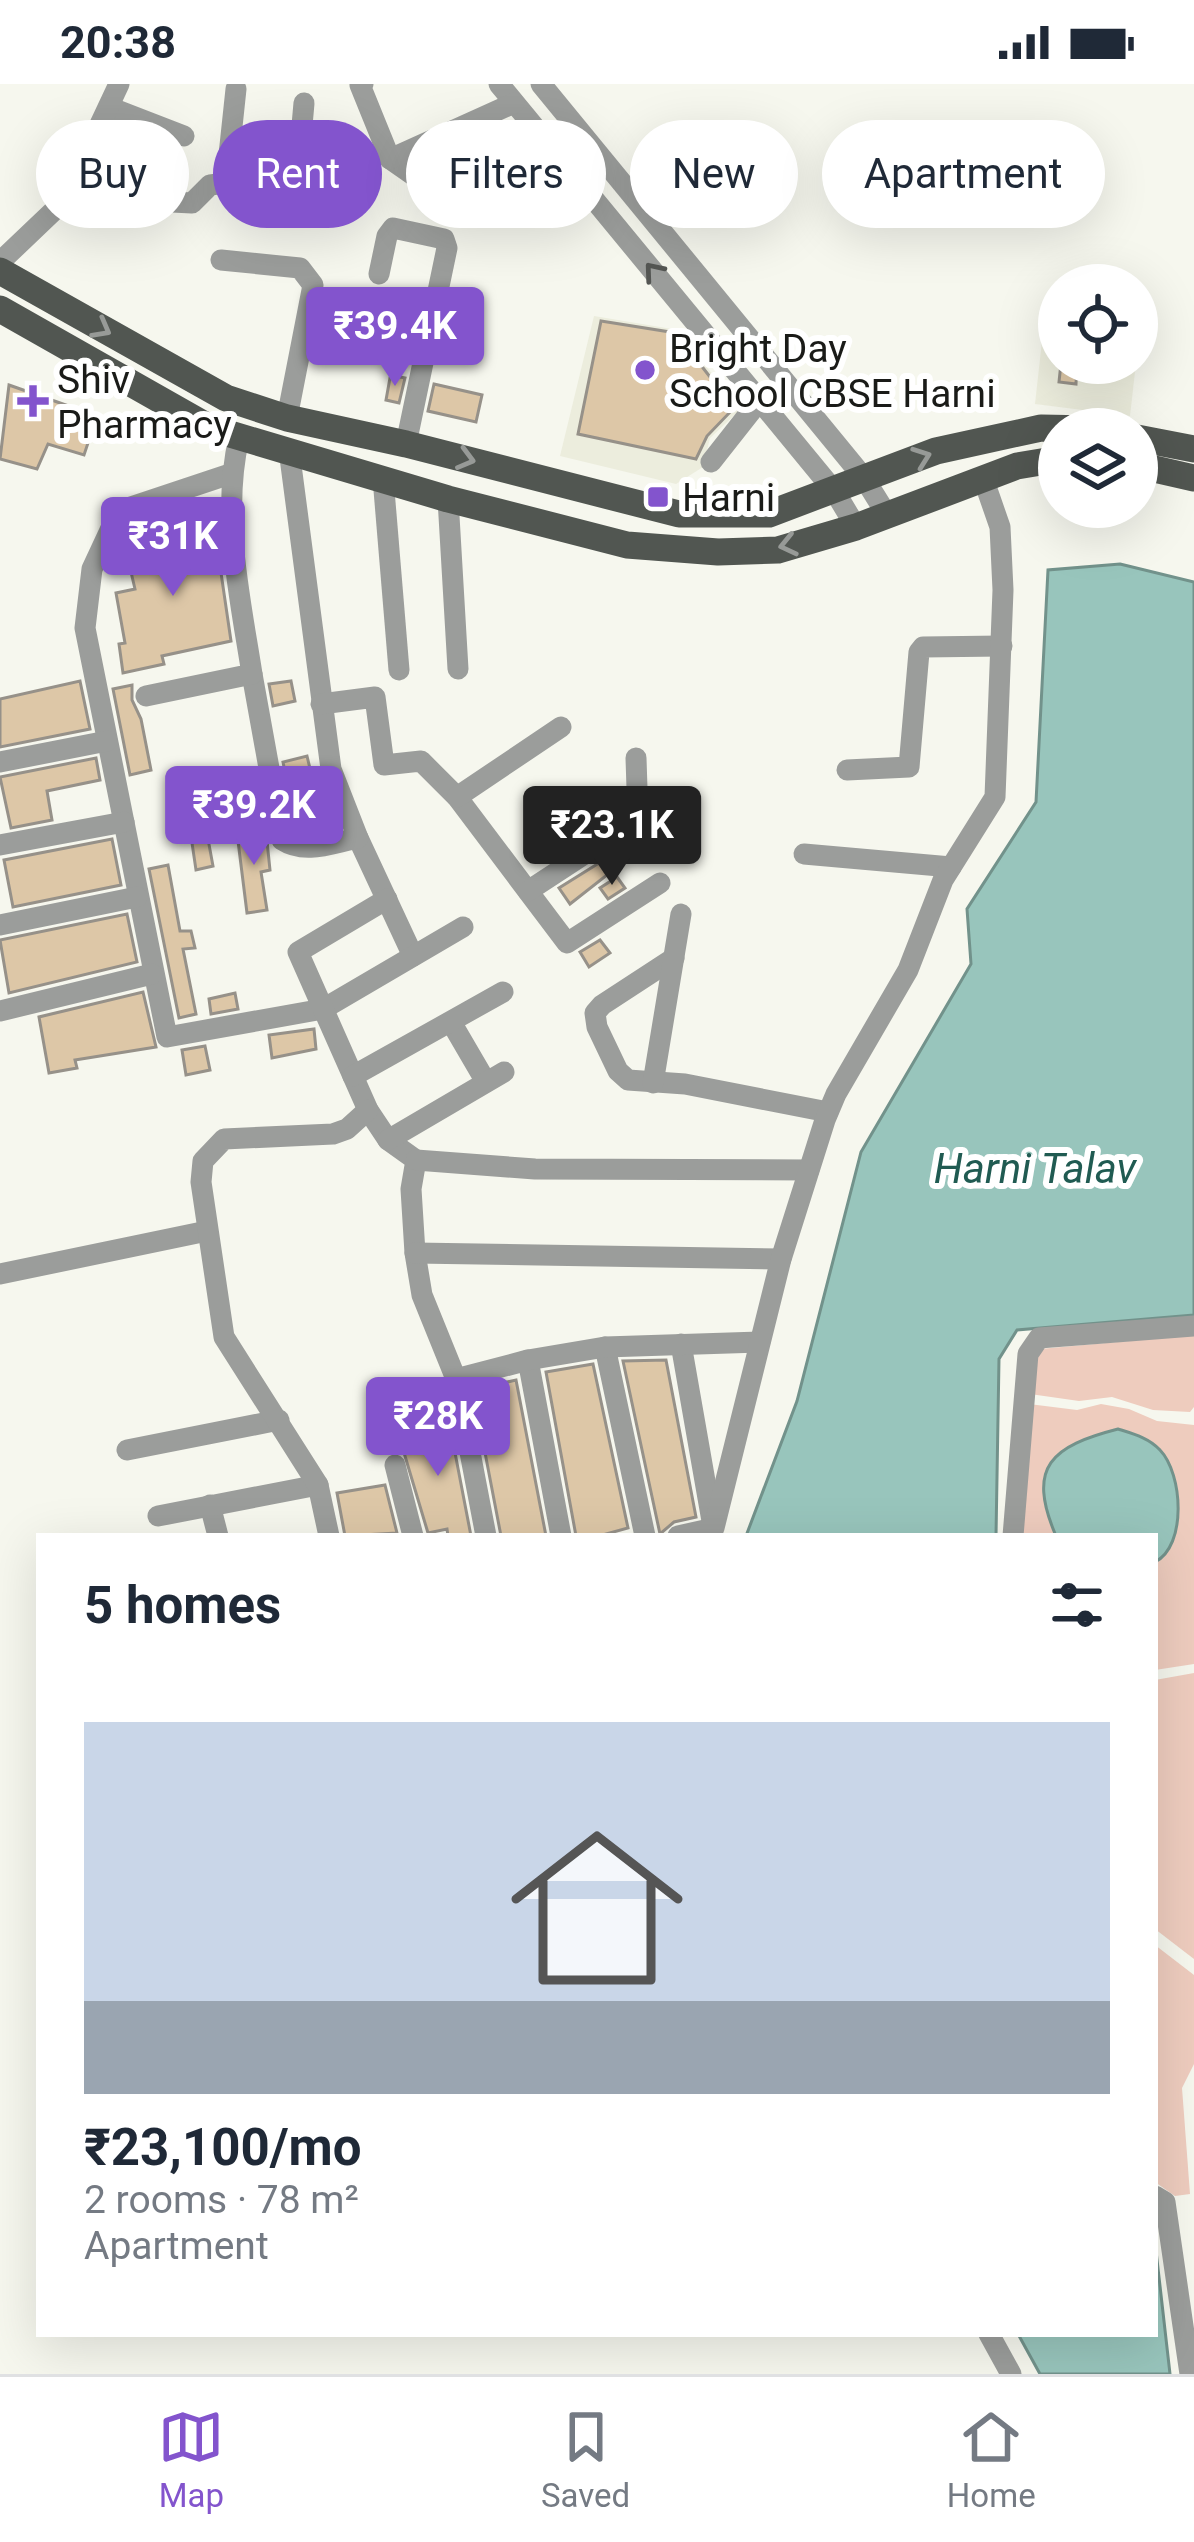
<!DOCTYPE html>
<meta charset="utf-8">
<style>
:root{--surface:#fff;--page:#f2f2f3;--text:#1f2937;--muted:#747a83;--line:#e0e1e3;--accent:#8354cd}
body{margin:0;font-family:Roboto,sans-serif;background:var(--page);color:var(--text);height:100vh;display:flex;flex-direction:column;font-size:45px;white-space:nowrap}
*{box-sizing:border-box;margin:0}
p{font-size:39px;color:var(--muted)}
.icon{flex:none;width:66px;height:66px;fill:none;stroke:currentColor;stroke-width:2;stroke-linecap:round;stroke-linejoin:round}
.map{position:relative;flex:1;overflow:hidden}
.sheet{position:absolute;left:36px;top:1449px;width:1122px;height:804px;display:flex;flex-direction:column;background:var(--surface);border-radius:0px;box-shadow:0 12px 48px #0002}
.sheet>*{flex:none}
.hud{position:absolute;left:36px;top:36px;width:1122px;height:108px;display:flex;gap:24px}
.buttons{position:absolute;left:1038px;top:180px;display:grid;gap:24px}
.buttons a{display:grid;place-items:center;width:120px;height:120px;border-radius:50%;background:var(--surface);box-shadow:0 12px 48px #0002;font-size:60px}
.price{position:absolute;translate:-50% -102px;padding:0 27px;border-radius:12px;background:var(--accent);color:#fff;font-size:39px;line-height:78px;filter:drop-shadow(0 3px 6px #0008)}
.price::after{content:'';position:absolute;left:50%;top:72px;width:36px;height:27px;margin-left:-18px;background:inherit;clip-path:polygon(0 0,100% 0,50% 100%)}
.price.current{background:#222;color:#fff}
ul{padding:0;list-style:none}
li{display:grid;align-content:center;gap:24px;height:636px;padding:0 48px}
li span{display:grid;place-items:center;height:372px;border-radius:0px;color:#555}
li>.icon{margin-inline-start:auto}
span .icon{width:216px;height:216px;fill:#fffc;stroke-width:1}
li b{font-size:51px}
h2{display:flex;justify-content:space-between;align-items:center;height:144px;padding:0 48px;font-size:51px}
.tag{padding:0 42px;border-radius:54px;background:var(--surface);box-shadow:0 12px 48px #0002;font-size:42px;line-height:108px}
.tag.current{background:var(--accent);color:#fff}
.status{display:flex;justify-content:space-between;align-items:center;height:84px;padding:0 60px;background:var(--surface);direction:ltr}
.status svg{height:33px;fill:currentColor}
.dock{display:flex;justify-content:space-around;align-items:center;height:168px;border-top:3px solid var(--line);background:var(--surface);font-size:33px;color:var(--muted)}
.dock a{display:grid;justify-items:center;gap:6px}
.dock .current{color:var(--accent)}
.map>svg:first-child{display:block}
</style>
<div class="status"><b>20:38</b><svg viewBox="0 0 49 12"><path d="M0 12V9h3v3zM5 12V6h3v6zM10 12V3h3v9zM15 12V0h3v12zM26 1h20v11H26zM47 4h2v5h-2z"/></svg></div>
<div class="map">
<svg width="1194" height="2290" viewBox="0 0 1194 2290">
<rect width="100%" height="100%" fill="#f6f7ee"/>
<g fill="#eceddd">
<polygon points="1047,212 1059,214 1059,279 1136,279 1130,332 1035,320"/>
<polygon points="594,232 678,246 740,326 710,354 703,383 676,400 560,372"/>
</g>
<g fill="#eeccbe">
<polygon points="1194,1251 1194,1323 1190,1328 1153,1326 1112,1313 1079,1317 1030,1310 1040,1265"/>
<polygon points="1029,1320 1077,1326 1101,1320 1129,1325 1157,1337 1194,1341 1194,1580 1155,1586 1155,1452 1023,1452"/>
<polygon points="1194,1589 1194,1875 1155,1845 1155,1596"/>
<polygon points="1155,1861 1194,1891 1194,1980 1182,2004 1190,2110 1175,2112 1155,2098"/>
</g>
<g fill="#98c5bc" stroke="#72928b" stroke-width="3">
<polygon points="1120,480 1194,498 1194,1231 1017,1246 999,1275 996,1452 746,1452 797,1317 861,1068 971,880 967,825 1036,718 1048,486"/>
<path d="M1118,1345C1134,1350 1149,1354 1160,1366C1183,1390 1187,1462 1155,1478V1452H1056C1026,1382 1052,1362 1118,1345Z"/>
<polygon points="1155,2158 1170,2290 1040,2290 1018,2250 1155,2250"/>
</g>
<g fill="#ddc7a7" stroke="#969189" stroke-width="3">
<polygon points="601,237 676,249 734,324 707,352 696,375 578,350"/>
<polygon points="1061,279 1077,279 1076,300 1059,298"/>
<polygon points="400,293 405,294 399,319 386,316 390,294"/>
<polygon points="434,300 482,311 476,338 428,327"/>
<polygon points="9,301 97,332 84,371 48,360 37,385 0,375"/>
<polygon points="207,432 217,482 220,482 231,557 162,572 164,580 123,589 119,560 125,559 116,509 135,505 127,471 177,459 174,439"/>
<polygon points="80,597 90,645 0,663 0,615"/>
<polygon points="291,597 295,617 273,622 269,600"/>
<polygon points="132,601 132,616 141,635 151,686 130,691 113,605"/>
<polygon points="307,672 312,693 287,698 283,678"/>
<polygon points="96,674 100,696 47,707 52,736 11,744 0,693"/>
<polygon points="260,745 263,757 267,757 270,786 261,788 267,826 247,829 237,749"/>
<polygon points="112,755 121,801 13,823 4,776"/>
<polygon points="208,755 213,782 196,786 192,759"/>
<polygon points="599,779 607,791 570,820 559,804"/>
<polygon points="168,781 180,847 191,847 195,864 183,865 196,930 179,934 149,785"/>
<polygon points="617,793 625,804 608,815 600,804"/>
<polygon points="127,830 137,878 9,909 0,856"/>
<polygon points="600,856 610,869 589,883 580,868"/>
<polygon points="143,908 156,963 75,976 77,984 49,989 39,933"/>
<polygon points="235,909 238,925 211,930 209,915"/>
<polygon points="314,945 316,965 272,974 269,951"/>
<polygon points="205,962 210,986 186,991 182,966"/>
<polygon points="666,1276 696,1433 674,1438 660,1450 623,1277"/>
<polygon points="593,1280 628,1444 599,1452 576,1452 546,1288"/>
<polygon points="516,1296 546,1452 501,1452 473,1306"/>
<polygon points="447,1327 471,1452 448,1452 447,1445 428,1449 402,1362 432,1355 427,1331"/>
<polygon points="385,1401 397,1449 345,1452 337,1409"/>
</g>
<g fill="none" stroke-linecap="round" stroke-linejoin="round">
<g stroke="#9b9d9b" stroke-width="21">
<polyline points="363,0 360,1 390,75 433,105 502,129"/>
<polyline points="499,0 835,408 856,443"/>
<polyline points="541,0 864,394 887,431"/>
<polyline points="109,23 184,52"/>
<polyline points="390,75 514,19"/>
<polyline points="80,77 172,118 192,119 210,101 226,99 351,116"/>
<polyline points="226,99 236,5"/>
<polyline points="296,109 304,19"/>
<polyline points="221,176 300,184 313,201 287,334"/>
<polyline points="0,178 64,117 119,0"/>
<polyline points="379,190 387,152 393,144 444,155 447,164 406,360"/>
<polyline points="374,256 426,268"/>
<polyline points="289,366 331,685 358,754 413,872"/>
<polyline points="711,378 759,317"/>
<polyline points="230,390 119,427 92,485 85,544 167,953 323,925 463,843"/>
<polyline points="383,394 399,586"/>
<polyline points="448,415 458,585"/>
<path d="M252,590L282,756C305,771 332,759 358,754"/>
<path d="M146,612L252,590C240,513 221,430 239,354"/>
<polyline points="321,620 375,613 384,681 421,677 457,713 567,859 660,799"/>
<polyline points="0,678 107,657"/>
<polyline points="847,686 909,683 919,568 923,563 1002,562"/>
<polyline points="457,713 561,643"/>
<polyline points="192,738 274,720"/>
<polyline points="0,761 124,738"/>
<polyline points="804,770 951,783"/>
<polyline points="528,807 638,735 636,674"/>
<polyline points="387,815 298,868 368,1026 388,1056 416,1076 411,1105 415,1169 422,1211 456,1295 486,1452"/>
<polyline points="0,841 137,813"/>
<polyline points="674,874 602,921 595,929 597,943 618,987 628,996 685,1000 828,1028"/>
<polyline points="0,927 152,890"/>
<polyline points="451,938 486,998"/>
<polyline points="353,992 503,908"/>
<polyline points="653,999 681,830"/>
<polyline points="388,1056 504,988"/>
<polyline points="416,1076 535,1085 809,1086"/>
<polyline points="415,1169 781,1175"/>
<polyline points="0,1190 207,1147"/>
<polyline points="681,1260 712,1437"/>
<polyline points="605,1263 645,1452"/>
<polyline points="528,1276 561,1452"/>
<polyline points="456,1295 528,1276 605,1263 760,1258"/>
<polyline points="127,1366 279,1336"/>
<polyline points="395,1381 413,1452"/>
<polyline points="210,1421 218,1452"/>
<polyline points="158,1432 318,1401"/>
<polyline points="329,1452 318,1401 224,1253 201,1098 203,1077 224,1055 333,1050 347,1045 368,1026"/>
<polyline points="678,1452 714,1444 781,1175 825,1036 836,1010 908,886 943,796 995,713 1003,506 1000,443 983,394"/>
<polyline points="1013,1452 1028,1270 1039,1254 1194,1242"/>
<polyline points="1155,2112 1165,2118 1190,2290"/>
<polyline points="989,2250 1011,2290"/>
</g>
<g stroke="#515651" stroke-width="27">
<polyline points="0,187 226,314 287,334 406,360 679,430 769,430 936,367 1041,344 1092,345"/>
<polyline points="0,225 210,344 448,415 627,461 718,468 778,466 856,443 1017,382 1059,375"/>
<polyline points="1137,354 1194,365"/>
<polyline points="1137,381 1194,394"/>
</g>
</g>
<defs><path id="oneway-chevron" d="M-2-3.5L2.5 0L-2 3.5" fill="none" stroke-width="1.6" stroke-linecap="round" stroke-linejoin="round" transform="scale(3)"/></defs>
<use stroke="#545653" href="#oneway-chevron" transform="translate(653 187) rotate(-130)"/>
<g stroke="#979a97">
<use href="#oneway-chevron" transform="translate(102 245) rotate(29)"/>
<use href="#oneway-chevron" transform="translate(922 373) rotate(-20)"/>
<use href="#oneway-chevron" transform="translate(466 375) rotate(15)"/>
<use href="#oneway-chevron" transform="translate(788 461) rotate(167)"/>
</g>
<g fill="#8354cd" stroke="#fff" stroke-width="4.5">
<circle cx="645" cy="286" r="12"/>
<path d="M27 299h12v12h12v12h-12v12h-12v-12h-12v-12h12z"/>
<rect x="646" y="401" width="24" height="24" rx="6"/>
</g>
<g text-anchor="middle" stroke-width="12" stroke-linejoin="round" paint-order="stroke">
<g font-size="39" fill="#1a1b18" stroke="#fff" text-anchor="start">
<text x="669" y="278">Bright Day<tspan x="669" dy="45">School CBSE Harni</tspan></text>
<text x="57" y="309">Shiv<tspan x="57" dy="45">Pharmacy</tspan></text>
<text x="682" y="427">Harni</text>
</g>
<g font-size="42" font-style="italic" fill="#205b52" stroke="#fff">
<text x="1035" y="1099">Harni Talav</text>
</g>
</g>
</svg>
<div class="buttons">
<a><svg class="icon" aria-label="locate" viewBox="0 0 24 24"><circle cx="12" cy="12" r="6"/><path d="M12 2v4M12 18v4M2 12h4M18 12h4"/></svg></a>
<a><svg class="icon" aria-label="layers" viewBox="0 0 24 24"><path d="M12 4l9 5-9 5-9-5zM3 14l9 5 9-5"/></svg></a>
</div>
<b class="price" style="left:395px;top:305px">₹39.4K</b>
<b class="price" style="left:173px;top:515px">₹31K</b>
<b class="price" style="left:254px;top:784px">₹39.2K</b>
<b class="price current" style="left:612px;top:804px">₹23.1K</b>
<b class="price" style="left:438px;top:1395px">₹28K</b>
<div class="hud">
<a class="tag">Buy</a>
<a class="tag current">Rent</a>
<a class="tag">Filters</a>
<a class="tag">New</a>
<a class="tag">Apartment</a>
</div>
<section class="sheet">
<h2>5 homes<svg class="icon" aria-label="filters" viewBox="0 0 24 24"><path d="M4 7h16M4 17h16"/><circle cx="9" cy="7" r="2"/><circle cx="15" cy="17" r="2"/></svg></h2>
<ul>
<li><span style="background:linear-gradient(#c9d6e8 75%,#9aa5b1 0)"><svg class="icon" aria-label="home" viewBox="0 0 24 24"><path d="M3 11l9-7 9 7M6 9v11h12V9"/></svg></span><div><b>₹23,100/mo</b><p>2 rooms · 78 m²</p><p>Apartment</p></div></li>
</ul>
</section>
</div>
<nav class="dock">
<a class="current"><svg class="icon" aria-label="map" viewBox="0 0 24 24"><path d="M3 6l6-2 6 2 6-2v14l-6 2-6-2-6 2zM9 4v14M15 6v14"/></svg>Map</a>
<a><svg class="icon" aria-label="saved" viewBox="0 0 24 24"><path d="M7 4h10v16l-5-4-5 4z"/></svg>Saved</a>
<a><svg class="icon" aria-label="home" viewBox="0 0 24 24"><path d="M3 11l9-7 9 7M6 9v11h12V9"/></svg>Home</a>
</nav>
